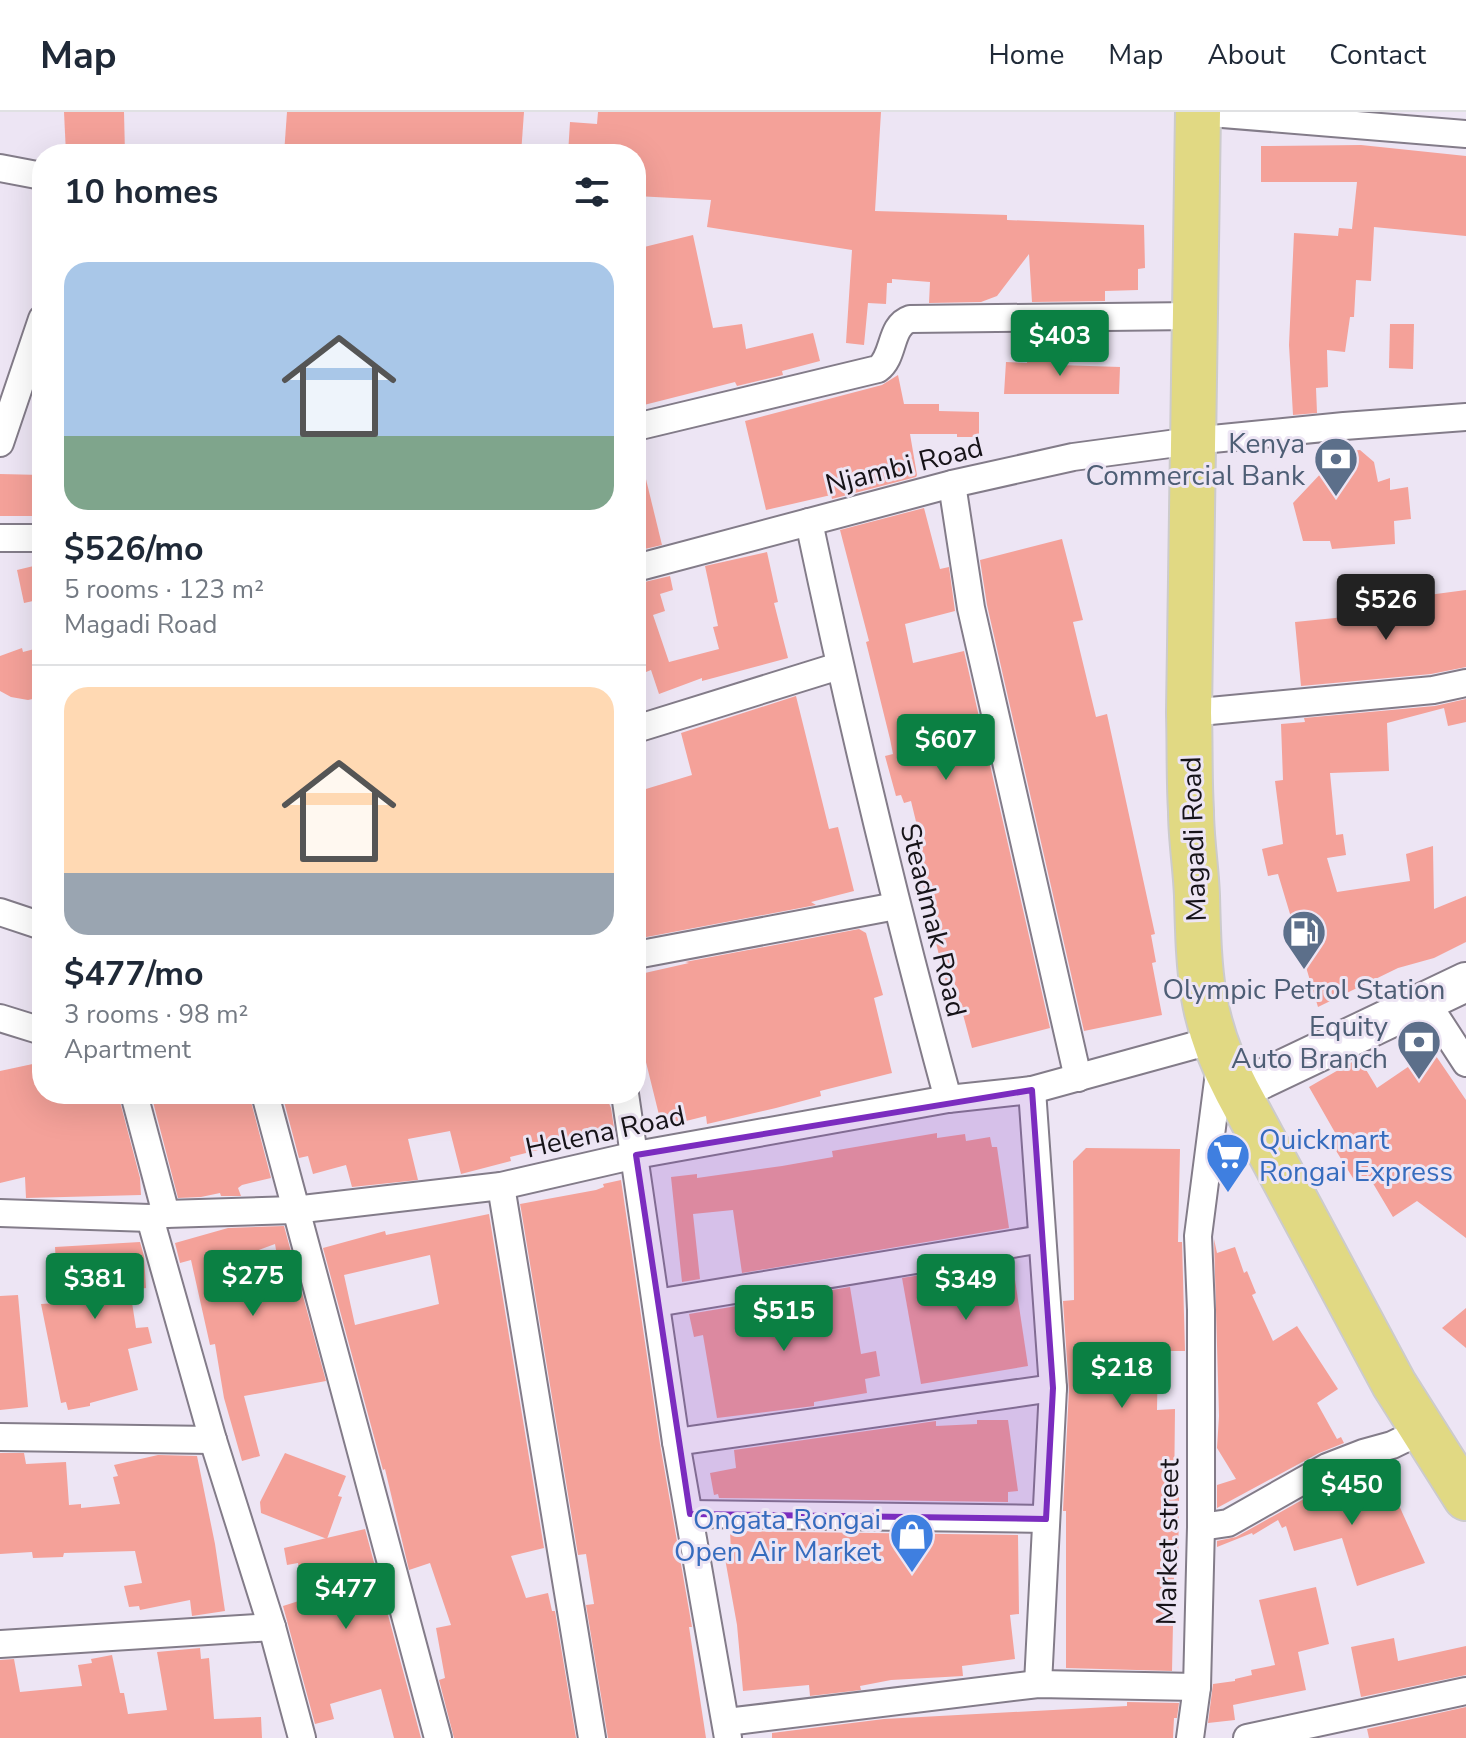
<!DOCTYPE html>
<meta charset="utf-8">
<style>
:root{--surface:#fff;--page:#f6f6f7;--text:#1f2937;--muted:#747a83;--line:#e0e1e3;--accent:#0b8043}
body{margin:0;font-family:"Nunito Sans",sans-serif;background:var(--page);color:var(--text);height:100vh;display:flex;flex-direction:column;font-size:30px;white-space:nowrap}
*{box-sizing:border-box;margin:0}
p{font-size:26px;color:var(--muted)}
.icon{flex:none;width:44px;height:44px;fill:none;stroke:currentColor;stroke-width:2;stroke-linecap:round;stroke-linejoin:round}
.map{position:relative;flex:1;overflow:hidden}
.sheet{position:absolute;left:32px;top:32px;width:614px;height:960px;display:flex;flex-direction:column;background:var(--surface);border-radius:32px;box-shadow:0 8px 32px #0002}
.sheet>*{flex:none}
.price{position:absolute;translate:-50% -68px;padding:0 18px;border-radius:8px;background:var(--accent);color:#fff;font-size:26px;line-height:52px;filter:drop-shadow(0 2px 4px #0008)}
.price::after{content:'';position:absolute;left:50%;top:48px;width:24px;height:18px;margin-left:-12px;background:inherit;clip-path:polygon(0 0,100% 0,50% 100%)}
.price.current{background:#222;color:#fff}
ul{padding:0;list-style:none}
li{display:grid;align-content:center;gap:16px;height:424px;padding:0 32px}
li+li{border-top:2px solid var(--line)}
li span{display:grid;place-items:center;height:248px;border-radius:24px;color:#555}
li>.icon{margin-inline-start:auto}
span .icon{width:144px;height:144px;fill:#fffc;stroke-width:1}
li b{font-size:34px}
h2{display:flex;justify-content:space-between;align-items:center;height:96px;padding:0 32px;font-size:34px}
header{display:flex;align-items:center;gap:48px;box-sizing:border-box;height:112px;padding:0 40px;background:var(--surface);border-bottom:2px solid var(--line)}
header strong{font-size:38px}
nav{display:flex;gap:44px;margin-inline-start:auto;font-size:28px}
.map>svg:first-child{display:block}
</style>
<header>
<strong>Map</strong>
<nav><a>Home</a><a>Map</a><a>About</a><a>Contact</a></nav>
</header>
<div class="map">
<svg width="1466" height="1626" viewBox="0 0 1466 1626">
<rect width="100%" height="100%" fill="#ede5f4"/>
<g fill="#f4a199" fill-rule="evenodd">
<polygon points="64,0 124,0 125,42 66,42"/>
<polygon points="287,0 524,0 521,42 284,42"/>
<polygon points="598,0 881,0 875,99 1007,103 1007,108 1144,113 1145,156 1138,157 1138,178 1105,179 1105,189 1032,190 1029,142 997,184 981,190 929,191 930,170 892,167 892,171 887,171 886,192 868,191 864,233 846,231 852,138 707,115 711,88 636,84 636,42 568,42 570,10 597,12"/>
<polygon points="1361,33 1466,44 1466,124 1374,115 1371,169 1356,168 1354,205 1350,205 1345,240 1327,238 1328,275 1316,276 1317,301 1293,303 1289,233 1294,121 1338,124 1339,116 1352,117 1357,70 1261,70 1261,34"/>
<polygon points="693,123 713,216 742,212 746,237 813,221 820,249 782,259 783,263 737,274 735,270 636,295 636,137"/>
<polygon points="1390,212 1414,212 1413,257 1389,256"/>
<polygon points="1027,245 1059,245 1059,253 1120,255 1119,282 1004,282 1006,250 1027,251"/>
<polygon points="898,263 904,292 939,292 939,299 979,300 979,325 957,325 957,322 910,322 917,363 916,365 832,387 831,383 766,398 745,309 882,273"/>
<polygon points="1360,338 1374,350 1378,370 1390,366 1390,378 1408,375 1411,407 1394,409 1395,432 1332,437 1330,429 1303,429 1293,391 1341,340"/>
<polygon points="643,355 662,433 636,439 636,356"/>
<polygon points="0,362 42,363 42,404 0,404"/>
<polygon points="924,396 940,457 949,455 955,499 905,512 913,551 964,539 1050,916 972,936 954,869 946,871 930,807 932,806 911,728 920,726 911,689 904,691 901,683 896,684 885,644 893,642 890,627 866,530 869,529 840,418"/>
<polygon points="1062,427 1083,508 1073,510 1096,605 1107,602 1155,822 1151,823 1156,850 1152,851 1162,903 1084,919 987,493 980,448"/>
<polygon points="767,440 778,490 774,491 788,546 702,569 702,566 659,582 651,558 646,560 636,530 636,472 670,464 673,478 660,482 665,499 653,503 669,550 719,537 713,515 718,514 705,454"/>
<polygon points="42,452 42,487 24,491 17,458"/>
<polygon points="1466,478 1466,555 1431,562 1301,574 1295,510 1385,501 1383,489"/>
<polygon points="42,535 42,585 28,588 11,585 0,579 0,544 22,536 23,540"/>
<polygon points="796,584 829,717 838,715 854,779 811,790 816,793 636,827 636,680 692,663 681,621"/>
<polygon points="1466,587 1466,610 1448,614 1444,596 1387,611 1389,659 1330,661 1336,723 1343,722 1346,743 1327,746 1337,780 1410,769 1406,742 1433,734 1434,797 1466,784 1466,830 1434,846 1398,856 1318,895 1278,762 1268,764 1262,737 1283,732 1275,669 1283,668 1281,612 1305,610 1304,606 1435,594"/>
<polygon points="859,817 866,821 883,883 874,886 892,961 820,979 821,984 776,996 707,1012 706,1004 662,1015 642,934 636,936 636,863 689,851 685,850"/>
<polygon points="1424,944 1428,950 1436,944 1466,988 1466,1126 1417,1089 1393,1105 1368,1063 1356,1071 1330,1029 1337,1024 1309,975 1359,946 1377,976"/>
<polygon points="42,950 42,982 118,982 140,1066 141,1083 26,1086 25,1065 0,1071 0,959"/>
<polygon points="151,982 249,982 271,1066 242,1073 238,1076 241,1084 221,1084 220,1081 201,1085 178,1086"/>
<polygon points="282,982 605,982 611,996 614,1016 558,1030 558,1033 510,1045 511,1049 461,1062 450,1019 408,1027 418,1068 352,1075 346,1053 313,1062 308,1044 299,1046"/>
<polygon points="937,1021 937,1026 965,1022 966,1029 990,1025 992,1035 997,1035 1009,1116 742,1161 733,1098 693,1102 700,1167 682,1170 671,1065 697,1062 697,1066 782,1054 833,1045 832,1039"/>
<polygon points="1086,1036 1180,1037 1178,1130 1182,1130 1185,1239 1158,1239 1157,1298 1175,1297 1174,1387 1179,1385 1178,1464 1174,1464 1172,1559 1066,1556 1066,1399 1063,1399 1069,1277 1063,1189 1074,1188 1073,1049"/>
<polygon points="621,1068 660,1332 692,1515 689,1515 706,1626 608,1626 586,1493 594,1492 586,1442 578,1443 521,1097 520,1092 596,1078 604,1075 603,1072"/>
<path d="M489,1102L544,1436L511,1444L526,1486L548,1481L552,1499H555L576,1626H454L439,1568L445,1566L436,1516L451,1513L430,1451L409,1458L385,1357L383,1358L323,1136L385,1119L386,1123ZM430,1143L439,1192L355,1213L344,1163Z"/>
<path d="M284,1114L326,1269L244,1284L260,1344L242,1349L224,1286L215,1232L210,1233L191,1148L180,1151L175,1131L228,1116ZM275,1132L283,1178L234,1186L223,1151Z"/>
<polygon points="1214,1127 1217,1141 1235,1135 1244,1161 1247,1159 1256,1181 1252,1183 1273,1229 1297,1214 1338,1277 1317,1291 1337,1327 1341,1325 1344,1331 1319,1341 1217,1396 1217,1373 1236,1367 1217,1336 1219,1304"/>
<polygon points="140,1130 144,1144 146,1176 130,1178 136,1216 148,1215 152,1231 128,1237 138,1278 90,1291 90,1294 68,1298 66,1290 61,1291 41,1192 58,1191 55,1135"/>
<polygon points="1012,1148 1028,1254 921,1272 902,1166"/>
<polygon points="850,1175 861,1242 876,1239 880,1264 865,1267 867,1281 814,1290 814,1294 717,1306 703,1223 694,1225 689,1202"/>
<polygon points="18,1183 28,1295 0,1298 0,1184"/>
<polygon points="1466,1196 1466,1236 1442,1216"/>
<polygon points="977,1308 1008,1308 1018,1379 1008,1380 1008,1390 719,1386 718,1382 714,1383 710,1361 736,1356 734,1338 936,1309 936,1314 977,1312"/>
<polygon points="0,1341 24,1341 26,1352 66,1350 69,1393 81,1392 81,1396 120,1392 113,1365 118,1364 114,1353 158,1343 197,1344 215,1432 225,1499 192,1504 190,1488 140,1498 139,1494 129,1495 124,1474 142,1471 135,1439 64,1441 63,1445 33,1446 32,1440 0,1442"/>
<polygon points="285,1341 346,1364 338,1384 342,1385 327,1427 261,1401 260,1390"/>
<polygon points="1360,1359 1370,1377 1388,1369 1425,1451 1357,1474 1342,1426 1294,1439 1286,1414 1282,1416 1278,1408 1253,1423 1252,1421 1217,1435 1217,1429 1236,1425 1334,1370"/>
<polygon points="365,1417 421,1626 394,1626 381,1577 330,1592 334,1607 315,1612 283,1494 305,1487 298,1451 287,1453 284,1436"/>
<polygon points="730,1419 1018,1423 1019,1502 1010,1503 1015,1547 962,1554 963,1564 891,1568 860,1574 861,1578 810,1584 809,1573 743,1579 737,1513 724,1441 731,1440"/>
<polygon points="1316,1475 1329,1532 1298,1540 1306,1578 1233,1593 1235,1608 1208,1611 1213,1572 1235,1569 1235,1567 1252,1563 1251,1558 1275,1553 1259,1488"/>
<polygon points="1394,1526 1398,1549 1466,1534 1466,1563 1361,1585 1351,1535"/>
<polygon points="200,1536 201,1547 209,1546 214,1607 261,1605 262,1626 0,1626 0,1548 14,1547 20,1580 82,1574 78,1553 92,1551 91,1547 112,1543 120,1581 124,1581 128,1602 167,1598 157,1540"/>
<polygon points="1127,1590 1179,1591 1177,1606 1174,1606 1173,1626 772,1626 772,1621 884,1607 1127,1594"/>
<polygon points="1466,1595 1466,1626 1369,1626 1367,1617"/>
</g>
<g fill="none" stroke-linecap="round" stroke-linejoin="round">
<g stroke="#837c89" stroke-width="30">
<g id="street">
<polyline points="1198,0 1466,22"/>
<polyline points="0,56 42,64"/>
<path d="M636,315L878,257C895,245 889,214 910,207L1194,204"/>
<polyline points="0,331 42,207"/>
<polyline points="952,372 971,496 1078,966"/>
<path d="M809,410C850,604 896,796 948,987"/>
<polyline points="0,426 42,426"/>
<polyline points="636,456 952,372 1073,345 1192,329 1344,314 1466,305"/>
<polyline points="1189,601 1433,578 1466,571"/>
<polyline points="636,617 839,554"/>
<polyline points="0,800 42,814"/>
<polyline points="636,843 896,794"/>
<polyline points="1427,891 1466,951"/>
<polyline points="0,906 42,919"/>
<polyline points="1032,978 1053,1276 1038,1572"/>
<polyline points="134,982 166,1102"/>
<polyline points="265,982 438,1626"/>
<polyline points="625,982 676,1330 728,1626"/>
<polyline points="501,1074 592,1626"/>
<polyline points="0,1101 150,1106 166,1102 294,1098 501,1074 636,1043 948,987 1032,978 1214,928"/>
<polyline points="150,1106 213,1328 272,1515 302,1626"/>
<polyline points="656,1191 1042,1127"/>
<polyline points="0,1325 213,1328"/>
<polyline points="676,1330 1053,1276"/>
<polyline points="690,1402 1046,1407"/>
<polyline points="1201,1415 1228,1411 1327,1355 1363,1341 1392,1333 1423,1318"/>
<polyline points="0,1532 272,1515"/>
<polyline points="727,1610 1038,1572 1197,1575"/>
<polyline points="1190,1626 1197,1575 1201,1415 1201,1198 1198,1124 1220,953"/>
<polyline points="1247,1626 1466,1579"/>
</g>
</g>
<g stroke="#837c89" stroke-width="42">
<polyline id="secondary" points="1237,979 1466,870"/>
</g>
<g stroke="#cccbcc" stroke-width="48">
<path id="highway" d="M1198,0L1189,601C1190,634 1189,666 1191,699C1191,727 1196,756 1197,784C1199,861 1200,909 1237,979L1394,1272L1466,1386"/>
</g>
<use href="#street" stroke="#fff" stroke-width="26"/>
<use href="#secondary" stroke="#fff" stroke-width="38"/>
<use href="#highway" stroke="#e1d983" stroke-width="44"/>
</g>
<path fill="#7b2cbf" fill-opacity="0.2" stroke="#7b2cbf" stroke-width="6" stroke-linejoin="round" d="M1032,978L1053,1276L1046,1407L690,1402L636,1043Z"/>
<defs>
<g id="bank-pin" transform="scale(2.3)"><path d="M0 17L-7.5 6A9.5 9.5 0 1 1 7.5 6Z" fill="#5c6f8a" stroke="#ede5f4"/><path d="M-6-4H6V4H-6ZM0-2.3a2.3 2.3 0 1 0 0 4.6a2.3 2.3 0 1 0 0-4.6Z" fill="#fff"/></g>
<g id="fuel-pin" transform="scale(2.3)"><path d="M0 17L-7.5 6A9.5 9.5 0 1 1 7.5 6Z" fill="#5c6f8a" stroke="#ede5f4"/><path d="M-5.5-6h7V0h2V4h1.3V-2.5L3-4.5l.8-.8L6-3V5H2.5V1h-1V6h-7ZM-4.2-4.7v3.2H.2V-4.7Z" fill="#fff"/></g>
<g id="supermarket-pin" transform="scale(2.3)"><path d="M0 17L-7.5 6A9.5 9.5 0 1 1 7.5 6Z" fill="#3f7fe0" stroke="#ede5f4"/><path d="M-6-5.5h2.5l.6 2H6L4.5 2H-2.5L-4.4-4H-6ZM-1.5 3.2a1.3 1.3 0 1 0 .1 0ZM3 3.2a1.3 1.3 0 1 0 .1 0Z" fill="#fff"/></g>
<g id="shop-pin" transform="scale(2.3)"><path d="M0 17L-7.5 6A9.5 9.5 0 1 1 7.5 6Z" fill="#3f7fe0" stroke="#ede5f4"/><path d="M-5-2.5h2.3a2.7 3.5 0 0 1 5.4 0H5L5.5 6h-11ZM-1.5-2.5h3a1.5 2.3 0 0 0-3 0Z" fill="#fff"/></g>
</defs>
<g fill-rule="evenodd">
<use href="#bank-pin" x="1336" y="347"/>
<use href="#fuel-pin" x="1304" y="820"/>
<use href="#bank-pin" x="1419" y="930"/>
<use href="#supermarket-pin" x="1228" y="1043"/>
<use href="#shop-pin" x="912" y="1423"/>
</g>
<g text-anchor="middle" stroke-width="6" stroke-linejoin="round" paint-order="stroke">
<g font-size="28" fill="#4e5e75" stroke="#ede5f4" text-anchor="end">
<text x="1305" y="341">Kenya<tspan x="1305" dy="32">Commercial Bank</tspan></text>
<text x="1304" y="887" text-anchor="middle">Olympic Petrol Station</text>
<text x="1388" y="924">Equity<tspan x="1388" dy="32">Auto Branch</tspan></text>
</g>
<g font-size="28" fill="#161318" stroke="#ede5f4">
<text transform="translate(904 353) rotate(-14)" y="10">Njambi Road</text>
<text transform="translate(1193 727) rotate(-92)" y="10">Magadi Road</text>
<text transform="translate(934 808) rotate(76)" y="10">Steadmak Road</text>
<text transform="translate(605 1019) rotate(-12)" y="10">Helena Road</text>
<text transform="translate(1167 1430) rotate(-89)" y="10">Market street</text>
</g>
<g font-size="28" fill="#366cbe" stroke="#ede5f4" text-anchor="start">
<text x="1259" y="1037">Quickmart<tspan x="1259" dy="32">Rongai Express</tspan></text>
<text x="881" y="1417" text-anchor="end">Ongata Rongai<tspan x="881" dy="32">Open Air Market</tspan></text>
</g>
</g>
</svg>
<b class="price" style="left:1060px;top:266px">$403</b>
<b class="price current" style="left:1386px;top:530px">$526</b>
<b class="price" style="left:946px;top:670px">$607</b>
<b class="price" style="left:253px;top:1206px">$275</b>
<b class="price" style="left:95px;top:1209px">$381</b>
<b class="price" style="left:966px;top:1210px">$349</b>
<b class="price" style="left:784px;top:1241px">$515</b>
<b class="price" style="left:1122px;top:1298px">$218</b>
<b class="price" style="left:1352px;top:1415px">$450</b>
<b class="price" style="left:346px;top:1519px">$477</b>
<section class="sheet">
<h2>10 homes<svg class="icon" aria-label="filters" viewBox="0 0 24 24"><path d="M4 7h16M4 17h16"/><circle cx="9" cy="7" r="2"/><circle cx="15" cy="17" r="2"/></svg></h2>
<ul>
<li><span style="background:linear-gradient(#a9c7e8 70%,#7fa58c 0)"><svg class="icon" aria-label="home" viewBox="0 0 24 24"><path d="M3 11l9-7 9 7M6 9v11h12V9"/></svg></span><div><b>$526/mo</b><p>5 rooms · 123 m²</p><p>Magadi Road</p></div></li>
<li><span style="background:linear-gradient(#ffd9b3 75%,#9aa5b1 0)"><svg class="icon" aria-label="home" viewBox="0 0 24 24"><path d="M3 11l9-7 9 7M6 9v11h12V9"/></svg></span><div><b>$477/mo</b><p>3 rooms · 98 m²</p><p>Apartment</p></div></li>
</ul>
</section>
</div>
